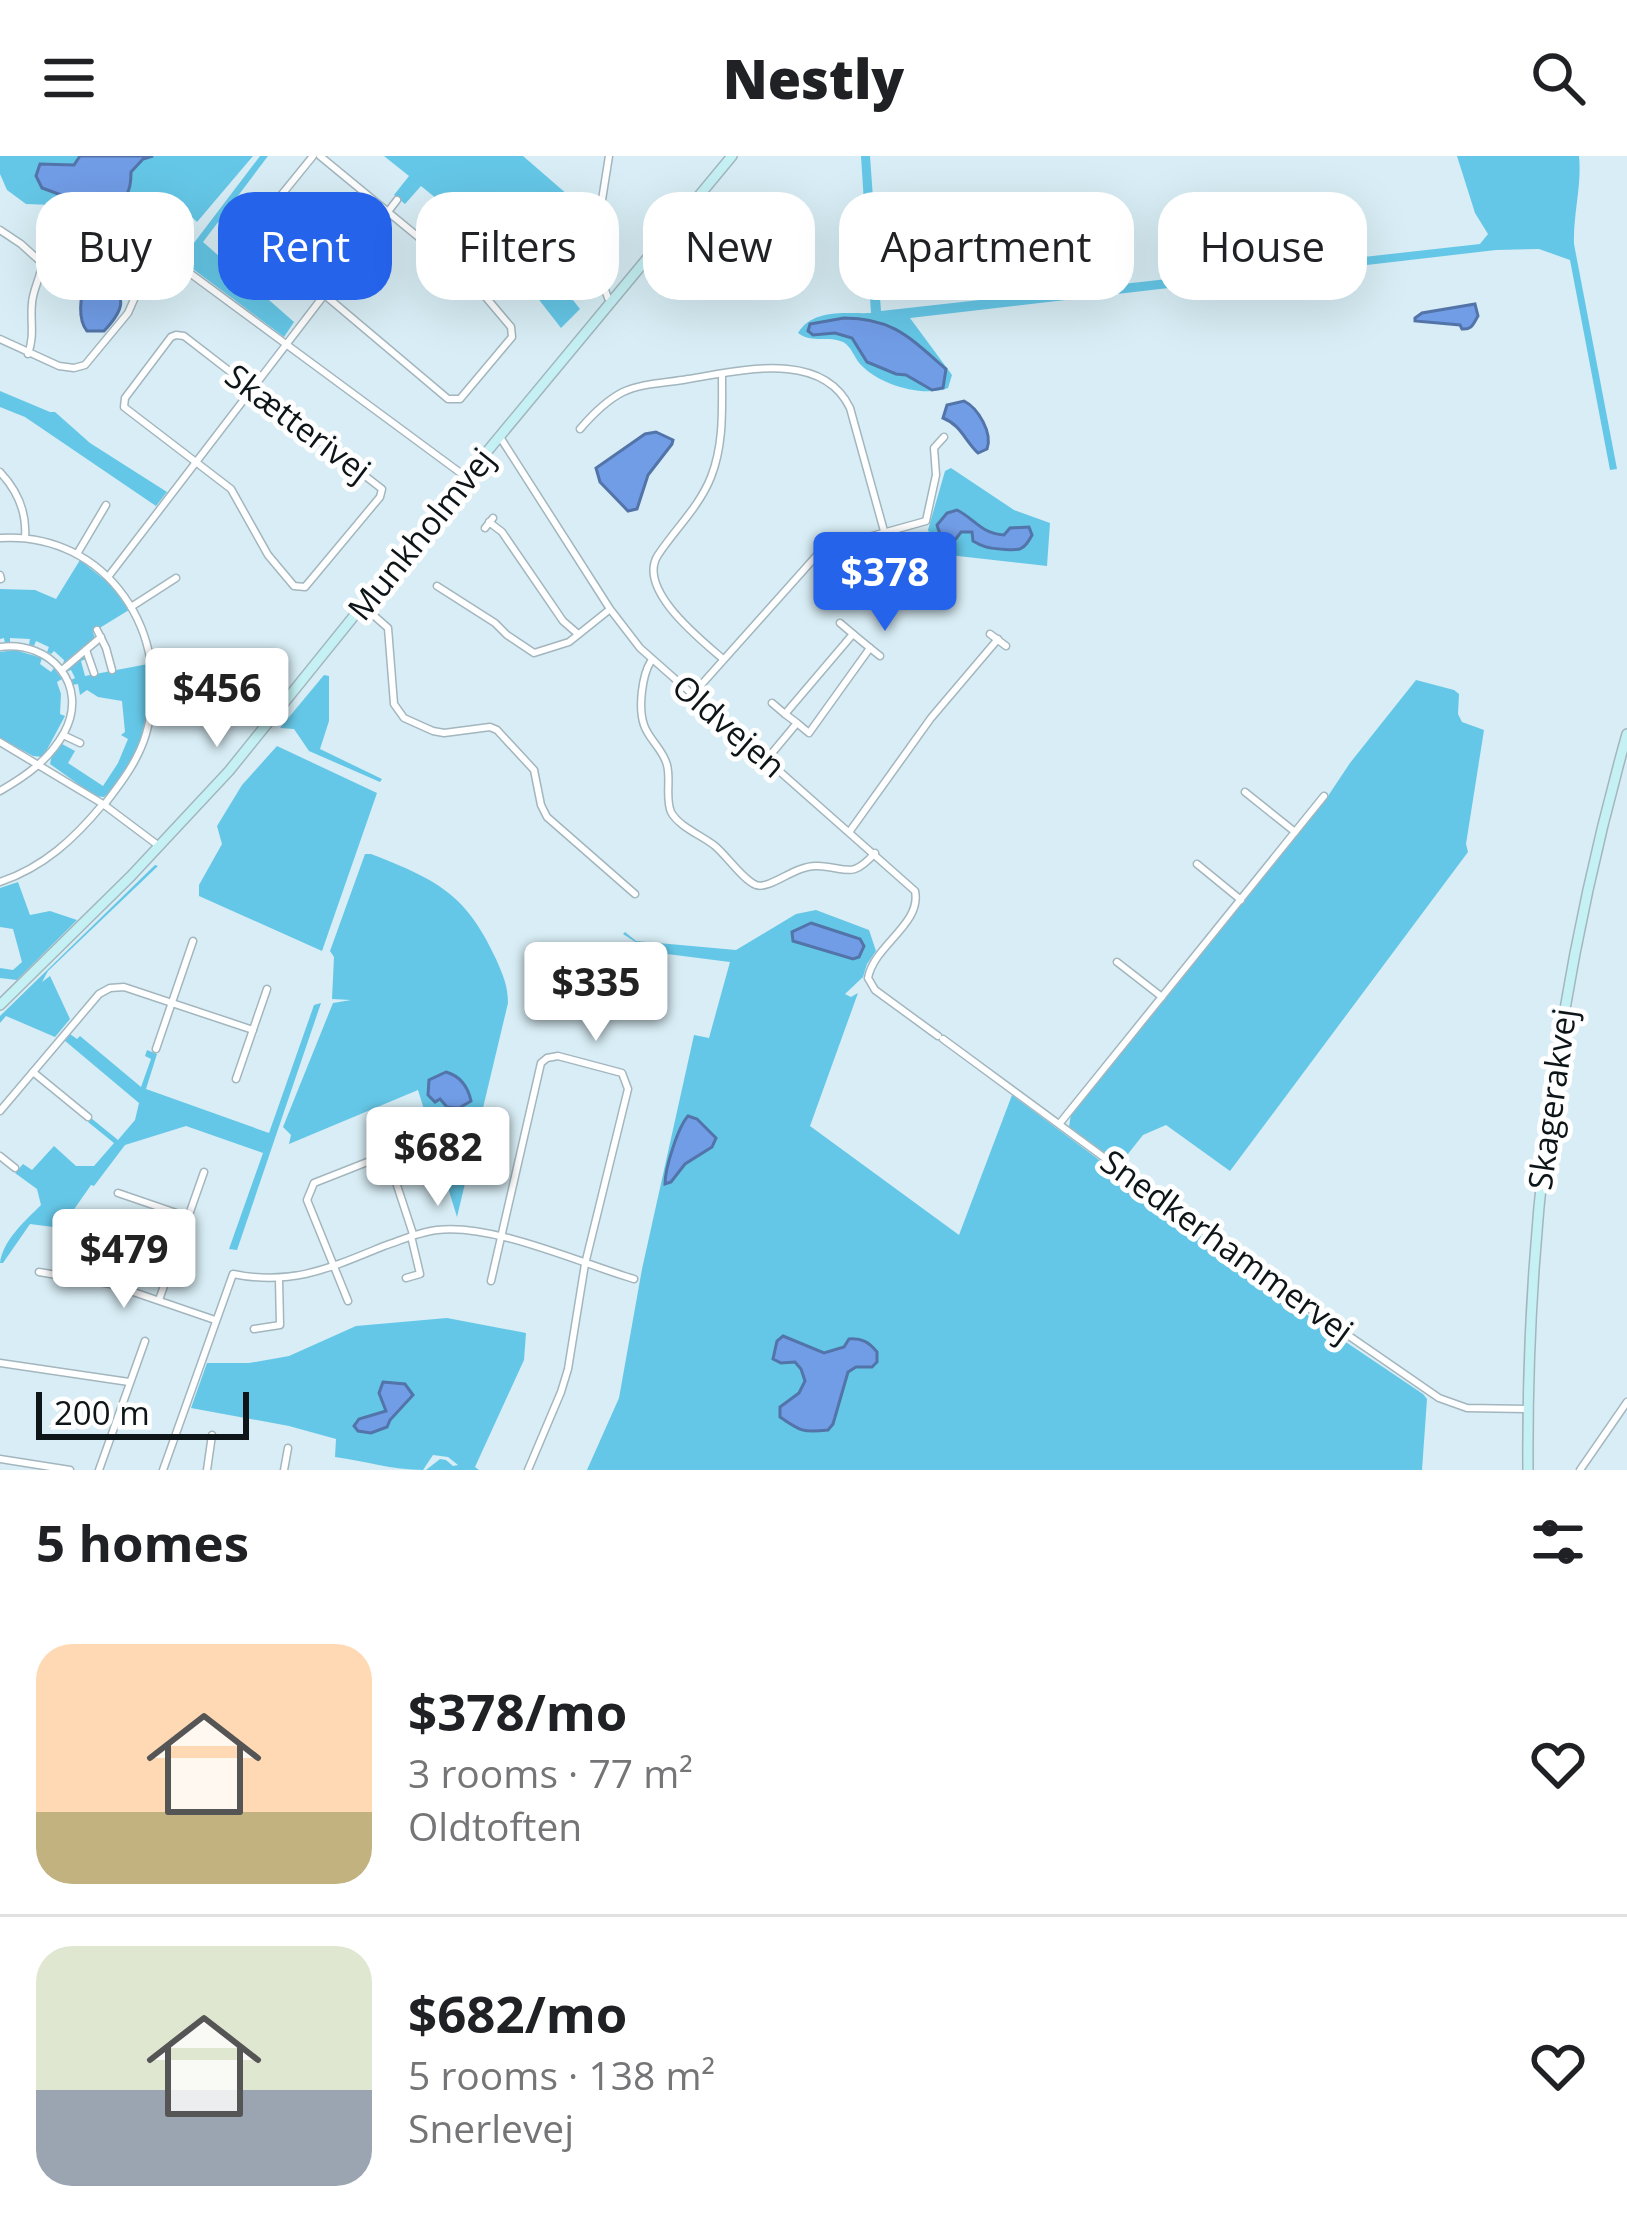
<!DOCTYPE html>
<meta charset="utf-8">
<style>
:root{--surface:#fff;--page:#f2f2f2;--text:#202124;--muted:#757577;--line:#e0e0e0;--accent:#2563eb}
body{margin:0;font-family:"Open Sans",sans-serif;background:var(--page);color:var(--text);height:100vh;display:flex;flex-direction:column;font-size:45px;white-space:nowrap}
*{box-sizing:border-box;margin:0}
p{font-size:39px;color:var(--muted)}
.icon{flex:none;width:66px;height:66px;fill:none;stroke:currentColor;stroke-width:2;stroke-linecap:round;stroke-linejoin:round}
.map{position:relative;height:1314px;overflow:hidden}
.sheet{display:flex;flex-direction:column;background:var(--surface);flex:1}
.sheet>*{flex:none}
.top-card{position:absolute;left:36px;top:36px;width:1557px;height:108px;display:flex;gap:24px}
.scale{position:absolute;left:36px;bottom:30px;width:213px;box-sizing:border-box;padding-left:12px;border:6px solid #0e1518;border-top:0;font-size:33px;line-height:42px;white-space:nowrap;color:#0e1518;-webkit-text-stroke:9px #fff;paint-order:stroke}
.price{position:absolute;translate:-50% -102px;padding:0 27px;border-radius:12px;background:#fff;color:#222;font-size:39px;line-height:78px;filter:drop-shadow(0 3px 6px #0008)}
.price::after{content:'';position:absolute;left:50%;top:72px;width:36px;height:27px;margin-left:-18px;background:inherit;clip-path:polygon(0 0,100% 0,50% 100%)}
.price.on{background:var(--accent);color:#fff}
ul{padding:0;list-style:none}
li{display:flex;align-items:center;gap:36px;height:300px;padding:0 36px}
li+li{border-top:3px solid var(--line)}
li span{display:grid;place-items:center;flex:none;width:336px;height:240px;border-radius:36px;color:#555}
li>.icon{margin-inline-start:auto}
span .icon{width:144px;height:144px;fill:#fffc;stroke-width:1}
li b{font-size:51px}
h2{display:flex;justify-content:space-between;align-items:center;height:144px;padding:0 36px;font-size:51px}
.pill{padding:0 42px;border-radius:36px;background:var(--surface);box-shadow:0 12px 48px #0002;font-size:42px;line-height:108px}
.pill.on{background:var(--accent);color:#fff}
header{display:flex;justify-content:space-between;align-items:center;height:156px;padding:0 36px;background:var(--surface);font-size:54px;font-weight:800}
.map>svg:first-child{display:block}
</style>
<header><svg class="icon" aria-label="menu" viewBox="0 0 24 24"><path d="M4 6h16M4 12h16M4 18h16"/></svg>Nestly<svg class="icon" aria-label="search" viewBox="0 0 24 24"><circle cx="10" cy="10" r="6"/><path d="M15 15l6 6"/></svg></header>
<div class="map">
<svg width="1627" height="1314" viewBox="0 0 1627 1314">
<rect width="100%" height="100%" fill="#d8edf5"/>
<g fill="#65c7e7">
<polygon points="0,0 253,0 197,66 191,60 172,63 151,93 135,90 121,110 120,131 97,128 92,84 69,57 52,49 26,48 7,34 0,18"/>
<polygon points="260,0 268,0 203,86 294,166 284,181 181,104"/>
<polygon points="384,0 523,0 568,39 529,88 580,153 561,172 501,95 421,30 405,48 394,39 409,20"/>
<path d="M861,0H870L881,155L1480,88L1488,78L1475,57L1457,0H1579C1582,30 1573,58 1574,88L1617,313L1610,314L1570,104L1539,93L1496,94L910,162L952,219L948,232C922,242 878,228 860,208C854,201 851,190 843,186C828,179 812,188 798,177C813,152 847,158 871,157Z"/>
<polygon points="0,235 50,256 55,256 90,287 167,336 156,350 25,261 0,251"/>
<polygon points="951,312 1014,354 1050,367 1047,410 940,398 928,374 945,315"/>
<polygon points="80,404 111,429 129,454 93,476 95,483 63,509 64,504 54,495 51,498 47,496 49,491 36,485 34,490 29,489 30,483 10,482 10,487 5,488 4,482 0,483 0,433 35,434 56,443"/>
<polygon points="15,494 42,502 40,508 51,516 54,512 62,523 57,526 61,538 60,558 65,560 43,601 33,600 0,582 0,496"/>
<path d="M83,500L86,503L81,505L85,520L148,508C151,555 142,608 104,641L95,640L50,608L52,598L64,583L62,588L75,595L68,607L103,630L118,607L128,583L121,579L125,576L122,545L98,541L87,534L80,539L78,528L72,529L71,524L75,522L71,514L66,516L67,514Z"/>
<polygon points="324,519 329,520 329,565 320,593 382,623 380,626 309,595 294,573 280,572"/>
<polygon points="1416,524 1454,534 1459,538 1458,558 1462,566 1484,574 1466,688 1468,696 1230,1015 1166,969 1143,979 1120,1008 1069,971 1071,958 1328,640 1350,607"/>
<polygon points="277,590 377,637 322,795 199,740 199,729 222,688 217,670 242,629"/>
<path d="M365,698H371C435,723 466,737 496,803C503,819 508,830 508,847L457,1061L418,934L289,988L291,979L283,971L333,847L351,844L332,843L334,801L330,795Z"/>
<polygon points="155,709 158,710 48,815 42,826 50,820 70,863 55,881 6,860 0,867 0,860"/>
<polygon points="18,726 30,759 50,755 77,764 17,824 0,822 0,812 13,814 22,806 13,773 0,771 0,732"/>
<polygon points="816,754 869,774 876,795 867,808 863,821 845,838 851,841 858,837 810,970 959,1079 1012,939 1325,1172 1423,1238 1427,1243 1422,1314 587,1314 619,1242 642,1113 694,879 709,882 730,806 651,796 623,778 625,776 636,785 736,794 796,758"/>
<path d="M321,847L237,1094L229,1093L263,997L186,970L125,989L94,1030L91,1029L61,1072L30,1068L3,1107H0C3,1084 25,1065 41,1049L37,1033L15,1017L23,1008L32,1014L54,990L76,1010H94L114,987L88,966L91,962L118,984L135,964L139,947L64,884L70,878L77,883L80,880L141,931L151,903L145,900L147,894L157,898L146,933L269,977L314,849Z"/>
<path d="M447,1162L526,1177L524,1204L475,1311L479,1314H426L440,1303L446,1304L453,1310L458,1309L448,1301L433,1299L423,1314C392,1314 365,1305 335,1301L336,1283L289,1270L191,1252L207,1207H249L289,1200L356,1170Z"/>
</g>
<g fill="#719de7" stroke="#5374a9" stroke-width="3">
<path d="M80,0H153L143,3L131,16C131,41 125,42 105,55L42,32L36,20L40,8L74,9Z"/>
<path d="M97,128C130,136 125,153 104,175H87C78,164 79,140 87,129Z"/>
<path d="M1475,148L1478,160C1473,168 1472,174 1462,173L1460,169L1415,165V162L1422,157Z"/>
<path d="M844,162C893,162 910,182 946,213L943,232L932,234L906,219L896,218L867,206L852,182L835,177L813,179L808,175L810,168Z"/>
<path d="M964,245C978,252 993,277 987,293L978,297C965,285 961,269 943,262L947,249Z"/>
<polygon points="656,276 673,284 672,288 648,319 637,353 628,355 600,326 596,312 645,278"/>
<path d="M957,354C975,363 980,377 1004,379L1010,372L1029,371L1032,379C1023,397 1017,394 1000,393C988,392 983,391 973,385L972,376H961L955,384C943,384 940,380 937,369L947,357Z"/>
<polygon points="811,767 860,783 864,790 859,801 853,803 793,785 792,776"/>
<path d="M446,916C460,920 468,931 471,945L459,952L447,951L440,943L435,946L428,939L429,924Z"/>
<path d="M688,960L697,963L716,982L712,991L685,1008L671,1026L665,1028C665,1012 678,971 688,960Z"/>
<path d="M783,1180L824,1197L844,1191L849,1183C862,1182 869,1186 877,1196V1206L872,1211H856L848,1216L833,1268L828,1274C803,1277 800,1275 780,1261V1251L799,1237L805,1225L801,1213L795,1206L781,1207L773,1203L777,1185Z"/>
<polygon points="383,1226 405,1228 413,1239 390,1264 387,1271 371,1277 358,1275 354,1270 359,1263 386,1255 379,1237"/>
</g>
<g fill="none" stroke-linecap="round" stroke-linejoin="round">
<g stroke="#a3b6be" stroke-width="9">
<g id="street">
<polyline points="313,0 257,69 256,81 448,243 460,243 512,181 511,171 473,126 320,0"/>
<polyline points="609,0 594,94 596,109 608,142 612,145"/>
<path d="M0,74L21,88L42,107C41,121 33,133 32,147C30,165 35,179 28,198"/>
<polygon points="176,179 184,180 382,333 380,341 305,431 294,430 268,399 231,333 124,251 125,242 171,181"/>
<polyline points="0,183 59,210 74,212 85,209 128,157 150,107 159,100 168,101 466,321"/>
<path d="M722,218C722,253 724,288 711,321C699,351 676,372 658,399C636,433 701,484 723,503"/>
<path d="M580,273C592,259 607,244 623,236C642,227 667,227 688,223C739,215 822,193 850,252L889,393L901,410L923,428"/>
<path d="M500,281L610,453L640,492L915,735C922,768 874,789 868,822L875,834L938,880"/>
<path d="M0,316C17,334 27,356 25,382"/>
<polyline points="489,366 502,376 563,465 578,478"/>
<polyline points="485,372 493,362"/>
<path d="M0,382C107,375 175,479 146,578C138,605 121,627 104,649"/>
<polyline points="77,398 106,349"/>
<polyline points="0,419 1,423"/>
<polyline points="108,421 397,44"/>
<polyline points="437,430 495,467 507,479 534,497 569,486 609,454"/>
<polyline points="363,450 388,472 394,548 404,562 433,575 444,577 490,571 497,574 534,614 541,649 547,661 635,738"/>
<polyline points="131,451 176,422"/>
<polyline points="840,467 853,478"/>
<polyline points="97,474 106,492 112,514"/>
<polyline points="990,478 1006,490"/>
<path d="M0,491C50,484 90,529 64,577C49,604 26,620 0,635"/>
<polyline points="870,492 880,500"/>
<polyline points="86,494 94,517"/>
<path d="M651,505C642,519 638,552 644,569C649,584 663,593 667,609C671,624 665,642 671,656C679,671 703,680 715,690C727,700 743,724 756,729C770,734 795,709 817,710C847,711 851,724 875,697"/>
<polyline points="152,510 203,507"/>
<polyline points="62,514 101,481"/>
<polyline points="693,538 818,398 840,389 926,365 936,319 934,292 944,281"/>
<polyline points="772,547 785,558"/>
<polyline points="63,579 80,587"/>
<polyline points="0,586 103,648 159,690"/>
<polyline points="767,603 797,567 809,577 870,492 853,478 785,558 797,567"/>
<polyline points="1245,636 1295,676"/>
<polyline points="850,675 931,562 998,483"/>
<polyline points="1197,708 1241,744"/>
<path d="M0,726C44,711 74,683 103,648"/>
<polyline points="1117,806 1162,841"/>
<polyline points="943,883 1310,1153 1439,1242 1467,1252 1527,1253"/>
<polyline points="156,893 193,785"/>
<polyline points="33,916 88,961"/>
<polyline points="236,923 267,833"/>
<polyline points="0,955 99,838 110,832 124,831 253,874"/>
<polyline points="1060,967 1324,640"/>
<polyline points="0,1000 15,1012"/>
<polyline points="118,1037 188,1061"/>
<polyline points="39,1116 110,1128 215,1164"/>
<polyline points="406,1122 420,1118 411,1080"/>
<polyline points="491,1125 541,907 547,902 558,900 622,917 628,933 585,1108 568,1213 561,1236 528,1314"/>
<polyline points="159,1144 204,1016"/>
<polyline points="348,1145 307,1044 314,1027 375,1003 384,1003 390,1008 413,1078"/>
<polyline points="254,1173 280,1169 279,1123"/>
<polyline points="0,1207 129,1226"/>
<polyline points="0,1303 70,1314"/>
<polyline points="99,1314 145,1185"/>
<path d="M163,1314L233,1118C292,1130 330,1112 384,1090C402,1084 419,1076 437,1074C492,1067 580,1107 634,1123"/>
<polyline points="207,1314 212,1279"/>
<polyline points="284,1314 288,1292"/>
<polyline points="1580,1314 1627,1246"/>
</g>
</g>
<g stroke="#a3b6be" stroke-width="12">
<g id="secondary">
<polyline points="0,849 131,720 229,615 466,321 732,0"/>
<path d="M1528,1314C1526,1064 1559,819 1627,578"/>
</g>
</g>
<use href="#street" stroke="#fff" stroke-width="6"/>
<use href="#secondary" stroke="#c5f1f4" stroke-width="9"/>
</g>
<g text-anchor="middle" stroke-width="10" stroke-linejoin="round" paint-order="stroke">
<g font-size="33" fill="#0e1518" stroke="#fff">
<text transform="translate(298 267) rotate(37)" y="12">Skætterivej</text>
<text transform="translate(421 378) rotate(-51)" y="12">Munkholmvej</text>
<text transform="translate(729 570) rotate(41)" y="12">Oldvejen</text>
<text transform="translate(1552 943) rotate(-82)" y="12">Skagerakvej</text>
<text transform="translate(1227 1090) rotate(36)" y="12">Snedkerhammervej</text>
</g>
</g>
</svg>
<div class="scale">200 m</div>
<b class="price on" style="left:885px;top:478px">$378</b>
<b class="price" style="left:217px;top:594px">$456</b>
<b class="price" style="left:596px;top:888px">$335</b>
<b class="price" style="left:438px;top:1053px">$682</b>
<b class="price" style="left:124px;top:1155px">$479</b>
<div class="top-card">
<a class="pill">Buy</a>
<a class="pill on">Rent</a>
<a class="pill">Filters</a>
<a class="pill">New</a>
<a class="pill">Apartment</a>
<a class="pill">House</a>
</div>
</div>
<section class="sheet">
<h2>5 homes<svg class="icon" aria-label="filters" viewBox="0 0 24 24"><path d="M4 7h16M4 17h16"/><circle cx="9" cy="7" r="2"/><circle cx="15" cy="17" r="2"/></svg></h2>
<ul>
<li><span style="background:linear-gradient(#ffd9b3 70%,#c2b280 0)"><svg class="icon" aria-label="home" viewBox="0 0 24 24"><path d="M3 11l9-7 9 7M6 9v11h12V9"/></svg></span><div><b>$378/mo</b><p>3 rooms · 77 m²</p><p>Oldtoften</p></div><svg class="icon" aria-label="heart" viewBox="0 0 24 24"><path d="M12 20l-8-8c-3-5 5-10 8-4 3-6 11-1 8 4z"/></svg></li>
<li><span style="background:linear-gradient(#dfe7d0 60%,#9aa5b1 0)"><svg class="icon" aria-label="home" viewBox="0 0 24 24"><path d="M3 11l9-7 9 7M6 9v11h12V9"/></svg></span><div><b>$682/mo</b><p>5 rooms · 138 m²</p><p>Snerlevej</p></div><svg class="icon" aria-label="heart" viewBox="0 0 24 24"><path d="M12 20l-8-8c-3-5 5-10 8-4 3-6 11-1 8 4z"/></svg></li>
</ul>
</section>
